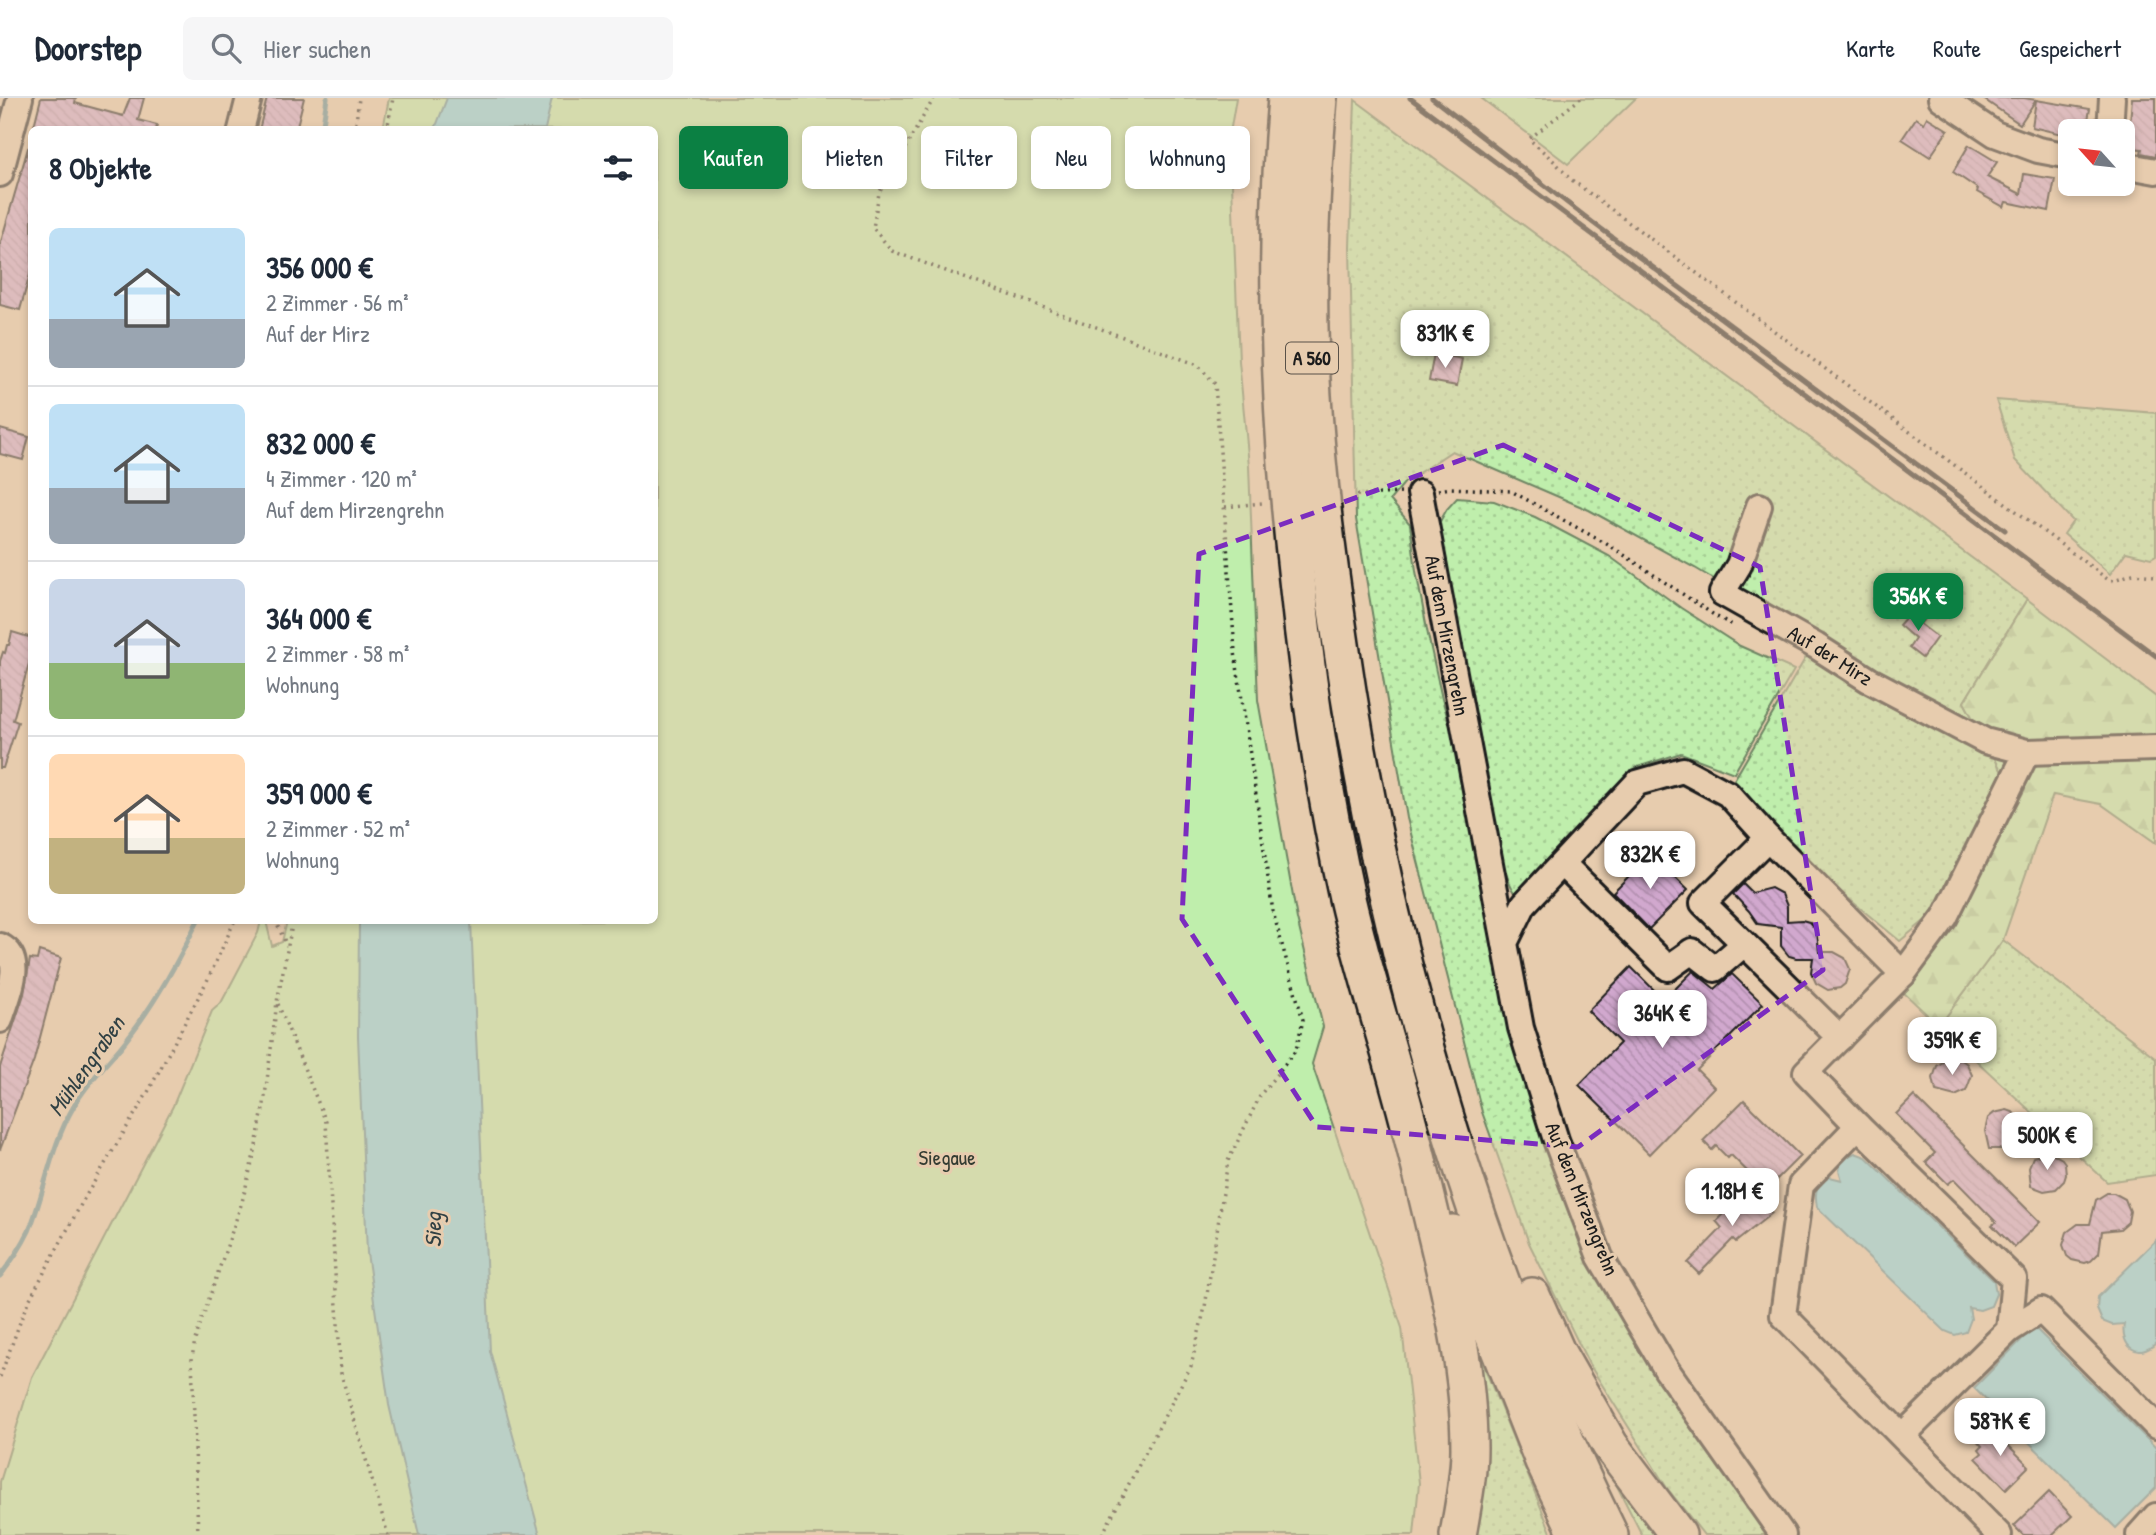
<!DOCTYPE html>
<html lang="de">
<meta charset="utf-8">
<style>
:root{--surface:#fff;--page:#f6f6f7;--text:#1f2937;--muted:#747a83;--line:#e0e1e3;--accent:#0b8043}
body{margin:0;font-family:"Patrick Hand",sans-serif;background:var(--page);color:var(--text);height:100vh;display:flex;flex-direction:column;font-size:26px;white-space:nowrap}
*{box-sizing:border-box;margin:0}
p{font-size:23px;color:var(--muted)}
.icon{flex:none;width:38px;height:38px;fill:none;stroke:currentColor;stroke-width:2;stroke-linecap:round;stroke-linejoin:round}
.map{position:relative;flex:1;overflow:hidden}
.details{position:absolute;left:28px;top:28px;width:630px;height:798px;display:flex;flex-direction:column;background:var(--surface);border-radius:10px;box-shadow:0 4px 10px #0003}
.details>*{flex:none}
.hud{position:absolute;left:679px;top:28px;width:665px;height:63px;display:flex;gap:14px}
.needle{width:46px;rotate:297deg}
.fabs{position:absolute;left:2058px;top:21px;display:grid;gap:14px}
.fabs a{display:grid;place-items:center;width:77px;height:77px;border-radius:10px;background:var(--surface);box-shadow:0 4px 10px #0003;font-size:35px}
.price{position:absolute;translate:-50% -60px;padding:0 16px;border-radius:14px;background:#fff;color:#222;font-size:23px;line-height:46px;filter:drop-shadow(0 2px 4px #0008)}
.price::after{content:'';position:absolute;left:50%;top:42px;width:21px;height:16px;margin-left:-10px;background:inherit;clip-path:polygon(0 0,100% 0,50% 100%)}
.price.active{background:var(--accent);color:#fff}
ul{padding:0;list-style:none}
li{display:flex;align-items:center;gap:21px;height:175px;padding:0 21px}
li+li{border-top:2px solid var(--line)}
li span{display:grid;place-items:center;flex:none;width:196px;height:140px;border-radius:10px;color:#555}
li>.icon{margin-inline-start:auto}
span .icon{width:84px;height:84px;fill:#fffc;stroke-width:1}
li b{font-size:30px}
h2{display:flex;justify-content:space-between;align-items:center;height:84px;padding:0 21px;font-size:30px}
.chip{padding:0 24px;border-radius:10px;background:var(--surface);box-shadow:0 4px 10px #0003;font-size:24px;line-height:63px}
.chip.active{background:var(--accent);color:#fff}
header{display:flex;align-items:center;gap:42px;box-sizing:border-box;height:98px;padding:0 35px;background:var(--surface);border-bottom:2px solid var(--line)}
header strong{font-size:33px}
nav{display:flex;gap:38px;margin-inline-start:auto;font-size:24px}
.search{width:490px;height:63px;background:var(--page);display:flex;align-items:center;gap:18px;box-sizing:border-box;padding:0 24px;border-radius:10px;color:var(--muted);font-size:26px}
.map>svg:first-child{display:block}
</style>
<header>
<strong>Doorstep</strong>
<div class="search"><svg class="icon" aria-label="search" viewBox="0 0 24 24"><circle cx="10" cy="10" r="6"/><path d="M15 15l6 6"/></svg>Hier suchen</div>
<nav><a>Karte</a><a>Route</a><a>Gespeichert</a></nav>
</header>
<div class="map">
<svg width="2156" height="1437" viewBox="0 0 2156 1437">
<defs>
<pattern id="grass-dots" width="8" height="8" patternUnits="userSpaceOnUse" patternTransform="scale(1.75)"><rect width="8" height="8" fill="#bfeeac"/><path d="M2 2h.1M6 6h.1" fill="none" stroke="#a4cc93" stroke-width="1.8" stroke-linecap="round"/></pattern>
<pattern id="forest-firs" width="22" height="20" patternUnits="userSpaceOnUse" patternTransform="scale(1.75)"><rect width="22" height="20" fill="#bfeeac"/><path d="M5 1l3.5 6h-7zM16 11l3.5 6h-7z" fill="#a4cc93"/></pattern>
<pattern id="building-back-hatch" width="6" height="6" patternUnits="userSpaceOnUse" patternTransform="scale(1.75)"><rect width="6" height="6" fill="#d1a8ce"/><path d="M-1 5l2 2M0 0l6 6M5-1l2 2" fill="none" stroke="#b390b0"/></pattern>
</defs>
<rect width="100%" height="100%" fill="#e7ccae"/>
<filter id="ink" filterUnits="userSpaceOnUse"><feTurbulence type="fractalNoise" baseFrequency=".0143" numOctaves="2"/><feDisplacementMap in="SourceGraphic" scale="14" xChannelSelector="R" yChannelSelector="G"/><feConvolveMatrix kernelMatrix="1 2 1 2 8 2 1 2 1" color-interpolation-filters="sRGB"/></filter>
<g filter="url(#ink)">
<g fill="url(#grass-dots)" stroke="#6e8564" stroke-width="2">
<polygon points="1355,2 2027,501 1964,604 2006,681 1940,810 1900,843 1814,772 1734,682 1816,542 1695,470 1589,412 1452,353 1405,384 1390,402 1410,426 1416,473 1428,537 1442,601 1465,678 1477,745 1488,825 1497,849 1545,1037 1770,1437 1704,1437 1667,1390 1589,1266 1529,1145 1482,1014 1407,720 1356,421 1350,149"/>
<polygon points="1996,302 2156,315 2156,457 2151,460 2126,454 2110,476 2064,436 2073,423 2015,362"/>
<path d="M1457,400L1494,403L1535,419L1609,458L1681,510L1740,548L1794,572L1734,675L1681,655L1637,669L1518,798C1502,783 1492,715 1486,691C1467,606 1451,520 1434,434L1447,411Z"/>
<polygon points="2003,842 2156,960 2156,1077 2107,1084 1939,928"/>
<polygon points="1479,1256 1552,1437 1473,1437 1487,1349"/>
<polygon points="1615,1384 1661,1437 1642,1437"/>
</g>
<polygon fill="url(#forest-firs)" stroke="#6e8564" stroke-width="2" points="2027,501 2156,599 2156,745 2101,706 2053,697 2003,842 1939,928 1903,894 1954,825 2025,691 2006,681 1964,604"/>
<g fill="#bfeeac" stroke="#6e8564" stroke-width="2">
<polygon points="389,0 1236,0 1230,35 1239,263 1249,368 1258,602 1297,821 1323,929 1312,966 1402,1230 1419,1385 1414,1437 0,1437 0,1384 32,1279 173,1008 212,913 221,905 258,835 261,823 266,823 272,848 282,844 287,823 654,822 654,32 383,31"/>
<polygon points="1481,0 1636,0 1568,66"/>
</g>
<g fill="#85d5e2" stroke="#5b8b93" stroke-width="2">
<polygon points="447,0 552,0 545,31 435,31"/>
<polygon points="359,823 471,823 490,1253 540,1437 419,1437 389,1307 367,1155 358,938"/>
<path d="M1855,1055L1866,1059L1994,1183L1996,1196L1991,1208L1980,1212L1969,1210L1971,1221L1966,1234L1955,1237L1945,1233L1817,1109C1814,1093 1816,1086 1830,1079L1842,1082L1839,1072L1842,1061Z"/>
<path d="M2156,1142V1245C2138,1263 2120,1248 2124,1226L2112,1227L2102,1223L2097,1211L2098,1199Z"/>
<polygon points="2034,1229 2156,1350 2156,1390 2116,1430 1974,1290"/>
</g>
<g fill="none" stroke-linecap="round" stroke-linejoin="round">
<g stroke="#5b8b93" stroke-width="5">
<polyline points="322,32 327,0"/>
<path d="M0,1178C11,1164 21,1150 29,1133C46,1091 50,1049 74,1008C89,981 112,962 130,937C157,902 179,862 198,822"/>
</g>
</g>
<g fill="url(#building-back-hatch)" stroke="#1c1c1c" stroke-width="2">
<polygon points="41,0 76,0 75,5 123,18 130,0 144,0 138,22 157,27 156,32 33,32"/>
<polygon points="267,0 304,0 296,32 259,32"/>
<polygon points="1982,0 2024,0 2036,2 2020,26"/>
<polygon points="2132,0 2156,0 2156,58 2141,55 2142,51 2128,50"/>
<polygon points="2036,2 2090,11 2086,33 2070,33 2070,38 2032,29"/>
<polygon points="1927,19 1948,32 1930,59 1902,41 1916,20 1924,25"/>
<polygon points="1969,47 1997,64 1987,79 2021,96 2024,76 2055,81 2049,113 2006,104 2004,109 1977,94 1978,91 1953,74"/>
<polygon points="28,50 32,51 32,169 20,212 0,207 0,147"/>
<polygon points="1434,255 1462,261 1457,288 1429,283"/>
<polygon points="0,331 29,339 23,362 0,356"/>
<polygon points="1914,510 1925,520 1920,526 1937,539 1922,560 1909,550 1915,541 1899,527"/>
<polygon points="12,534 32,540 32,555 13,622 18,624 3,670 0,670 0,563 3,554 5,555 7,547 9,547"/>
<polygon points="1651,756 1688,792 1649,831 1613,794"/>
<polygon points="1743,786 1752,795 1771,790 1782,796 1787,808 1787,823 1802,822 1809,824 1817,833 1819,854 1834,854 1845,860 1850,871 1845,886 1840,890 1828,892 1816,885 1811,874 1813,860 1796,860 1789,858 1781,848 1781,829 1758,826 1749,813 1733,796"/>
<polygon points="39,853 61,860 34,962 0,1052 0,969 24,896 30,861 37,862"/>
<polygon points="1631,869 1664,902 1693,873 1715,891 1732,876 1763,906 1697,972 1714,989 1649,1056 1579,987 1620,945 1588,913"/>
<polygon points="1949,960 1962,962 1967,966 1972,977 1966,993 1955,998 1936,993 1933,980 1937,968"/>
<polygon points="1914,998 2040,1124 2014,1149 1992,1127 1996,1124 1954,1081 1948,1086 1926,1064 1935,1055 1896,1016"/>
<polygon points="1744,1002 1800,1058 1766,1092 1731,1057 1728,1060 1716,1048 1712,1052 1703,1043"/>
<polygon points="2007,1012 2013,1014 2021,1023 2023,1035 2019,1047 2006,1051 1989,1051 1985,1033 1988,1020 1994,1015"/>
<polygon points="2050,1054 2062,1061 2065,1065 2066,1077 2064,1083 2056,1091 2044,1093 2031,1088 2029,1069 2033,1059"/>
<polygon points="1748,1091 1772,1115 1736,1144 1733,1141 1699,1176 1688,1165 1722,1130 1716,1123"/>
<polygon points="2107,1095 2114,1095 2125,1101 2130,1113 2128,1124 2120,1131 2102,1133 2099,1155 2091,1163 2085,1165 2072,1162 2067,1158 2063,1147 2067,1134 2078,1126 2090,1126 2096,1102"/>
<polygon points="1988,1327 2029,1368 2006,1391 1976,1360 1982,1355 1979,1351 1982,1348 1975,1340"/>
<polygon points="2049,1394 2072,1418 2052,1437 2023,1437 2014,1428"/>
</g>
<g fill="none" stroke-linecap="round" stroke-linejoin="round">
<g stroke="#1c1c1c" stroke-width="30">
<g id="minor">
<polyline points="1941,0 1995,36 2038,52 2070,58"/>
<polyline points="241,32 249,0"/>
<polyline points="2110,33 2112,0"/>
<polyline points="2123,67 2156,73"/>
<polyline points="0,76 20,0"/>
<path id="s1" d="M1420,395L1505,845"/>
<path id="s2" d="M1759,408L1739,467L1722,495L1816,548L1869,582L1985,643L2027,654L2156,650"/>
<polyline points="1768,740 1703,805 1840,940"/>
<polyline points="1563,766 1668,870 1692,853 1715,871 1744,846"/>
<path d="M0,848C27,861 6,901 0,922"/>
<polyline points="1858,1028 1806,974 1903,876 1945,819 2027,654"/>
<polyline points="2009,1232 2041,1212 2156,1328"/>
<polyline points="1902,1338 2009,1232 2014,1181 1858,1028 1801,1087 1783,1217 1999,1437"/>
<polyline points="1783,1437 1666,1271 1600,1159 1556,1042 1521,930 1505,845 1524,806 1637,685 1683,672 1728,696 1768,740 1903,876"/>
<polyline points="2139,1437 2156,1418"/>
</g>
</g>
<g stroke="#1c1c1c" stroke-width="40">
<g id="highway">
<path d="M1286,0C1272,161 1279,322 1297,482C1308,589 1324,695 1347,800C1364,874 1388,946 1407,1019C1417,1057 1426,1095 1435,1133C1452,1203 1469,1277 1469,1350C1469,1379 1463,1408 1458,1437"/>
<path d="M1319,0C1311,99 1306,199 1313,298C1319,397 1333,495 1348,593C1395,884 1480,1172 1610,1437"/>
<polyline points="1453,1135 1543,1363 1578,1437"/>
<polyline points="1532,1198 1557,1254 1610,1347 1678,1437"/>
</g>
</g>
<g stroke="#1c1c1c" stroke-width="3.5" stroke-dasharray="2 5" stroke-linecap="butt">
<polyline points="934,0 879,95 873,130 892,153 1198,267 1215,286 1235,554 1273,814 1303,922 1296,952 1261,996 1228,1063 1205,1209 1191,1268 1102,1437"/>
<polyline points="1581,0 1529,41 1556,65 1569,80 2110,483 2133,476 2156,478"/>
<polyline points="355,32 359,0"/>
<polyline points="387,32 393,0"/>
<polyline points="1438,392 1451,390 1511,393 1612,449 1717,519 1735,528"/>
<polyline points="1357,397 1402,395"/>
<polyline points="1225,409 1262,405"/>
<polyline points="275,822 287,848"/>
<polyline points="278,906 326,1024 341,1276 388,1437"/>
<polyline points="0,1279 26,1208 85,1099 148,994 208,881 235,822"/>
<polyline points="198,1437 192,1260 195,1242 242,1104 255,1053 264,1006 277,904 293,822"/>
</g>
<use href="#minor" stroke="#e7ccae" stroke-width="24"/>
<use href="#highway" stroke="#e7ccae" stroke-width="35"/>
<g stroke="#1c1c1c" stroke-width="5">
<polyline points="1410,0 2156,558"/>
<polyline points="1432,0 1592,124 2005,432"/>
</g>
</g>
</g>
<path d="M0 0H2156V1437H0ZM1503,347L1760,469L1823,872L1578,1049L1317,1029L1182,821L1199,456Z" fill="#e7ccae" fill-opacity=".55" fill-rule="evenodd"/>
<path fill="none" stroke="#7b2cbf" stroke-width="5" stroke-dasharray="14 9" stroke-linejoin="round" d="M1503,347L1760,469L1823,872L1578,1049L1317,1029L1182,821L1199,456Z"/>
<g text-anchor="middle" stroke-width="6" stroke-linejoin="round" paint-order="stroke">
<rect fill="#e7ccae" stroke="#595148" stroke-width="2" x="1286" y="244.5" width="52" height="31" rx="5"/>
<g font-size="19" font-weight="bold" fill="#1c1c1c">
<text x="1312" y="267">A 560</text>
</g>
<g font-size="21" fill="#1c1c1c" stroke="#e7ccae">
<text dy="7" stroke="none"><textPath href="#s1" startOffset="145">Auf dem Mirzengrehn</textPath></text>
<text dy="7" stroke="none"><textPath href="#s2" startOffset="220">Auf der Mirz</textPath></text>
<text transform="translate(1582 1101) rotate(68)" y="7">Auf dem Mirzengrehn</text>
</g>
<g font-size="21" fill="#343c32" stroke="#e7ccae">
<text x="947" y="1067">Siegaue</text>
</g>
<g font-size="23" font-style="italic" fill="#314144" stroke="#e7ccae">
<text transform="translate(86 968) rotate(-55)" y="8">Mühlengraben</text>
<text transform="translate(433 1132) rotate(-90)" y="8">Sieg</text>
</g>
</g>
</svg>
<div class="fabs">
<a><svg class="needle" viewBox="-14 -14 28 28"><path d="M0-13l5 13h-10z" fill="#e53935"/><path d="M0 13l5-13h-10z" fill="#747a83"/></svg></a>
</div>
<b class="price" style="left:1445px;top:272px">831K €</b>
<b class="price active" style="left:1918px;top:535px">356K €</b>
<b class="price" style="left:1650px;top:793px">832K €</b>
<b class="price" style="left:1662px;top:952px">364K €</b>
<b class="price" style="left:1952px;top:979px">359K €</b>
<b class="price" style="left:2047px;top:1074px">500K €</b>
<b class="price" style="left:1732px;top:1130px">1.18M €</b>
<b class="price" style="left:2000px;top:1360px">587K €</b>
<div class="hud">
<a class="chip active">Kaufen</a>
<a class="chip">Mieten</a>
<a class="chip">Filter</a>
<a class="chip">Neu</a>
<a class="chip">Wohnung</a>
</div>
<section class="details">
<h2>8 Objekte<svg class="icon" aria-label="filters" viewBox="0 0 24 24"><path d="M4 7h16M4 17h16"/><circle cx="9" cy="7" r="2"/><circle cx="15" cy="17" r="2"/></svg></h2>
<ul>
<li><span style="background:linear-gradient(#bfe0f5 65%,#9aa5b1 0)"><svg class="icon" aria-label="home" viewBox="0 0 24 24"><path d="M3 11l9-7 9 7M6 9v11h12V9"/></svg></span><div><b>356 000 €</b><p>2 Zimmer · 56 m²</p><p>Auf der Mirz</p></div></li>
<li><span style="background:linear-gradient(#bfe0f5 60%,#9aa5b1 0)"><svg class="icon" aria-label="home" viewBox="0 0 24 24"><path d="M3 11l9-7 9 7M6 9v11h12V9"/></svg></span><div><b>832 000 €</b><p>4 Zimmer · 120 m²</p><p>Auf dem Mirzengrehn</p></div></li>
<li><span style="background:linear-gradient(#c9d6e8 60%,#8fb573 0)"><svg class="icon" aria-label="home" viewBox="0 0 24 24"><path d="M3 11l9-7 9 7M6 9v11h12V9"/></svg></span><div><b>364 000 €</b><p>2 Zimmer · 58 m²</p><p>Wohnung</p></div></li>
<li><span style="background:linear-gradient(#ffd9b3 60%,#c2b280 0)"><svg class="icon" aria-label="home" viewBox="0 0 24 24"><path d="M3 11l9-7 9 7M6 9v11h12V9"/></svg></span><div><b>359 000 €</b><p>2 Zimmer · 52 m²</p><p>Wohnung</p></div></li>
</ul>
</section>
</div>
